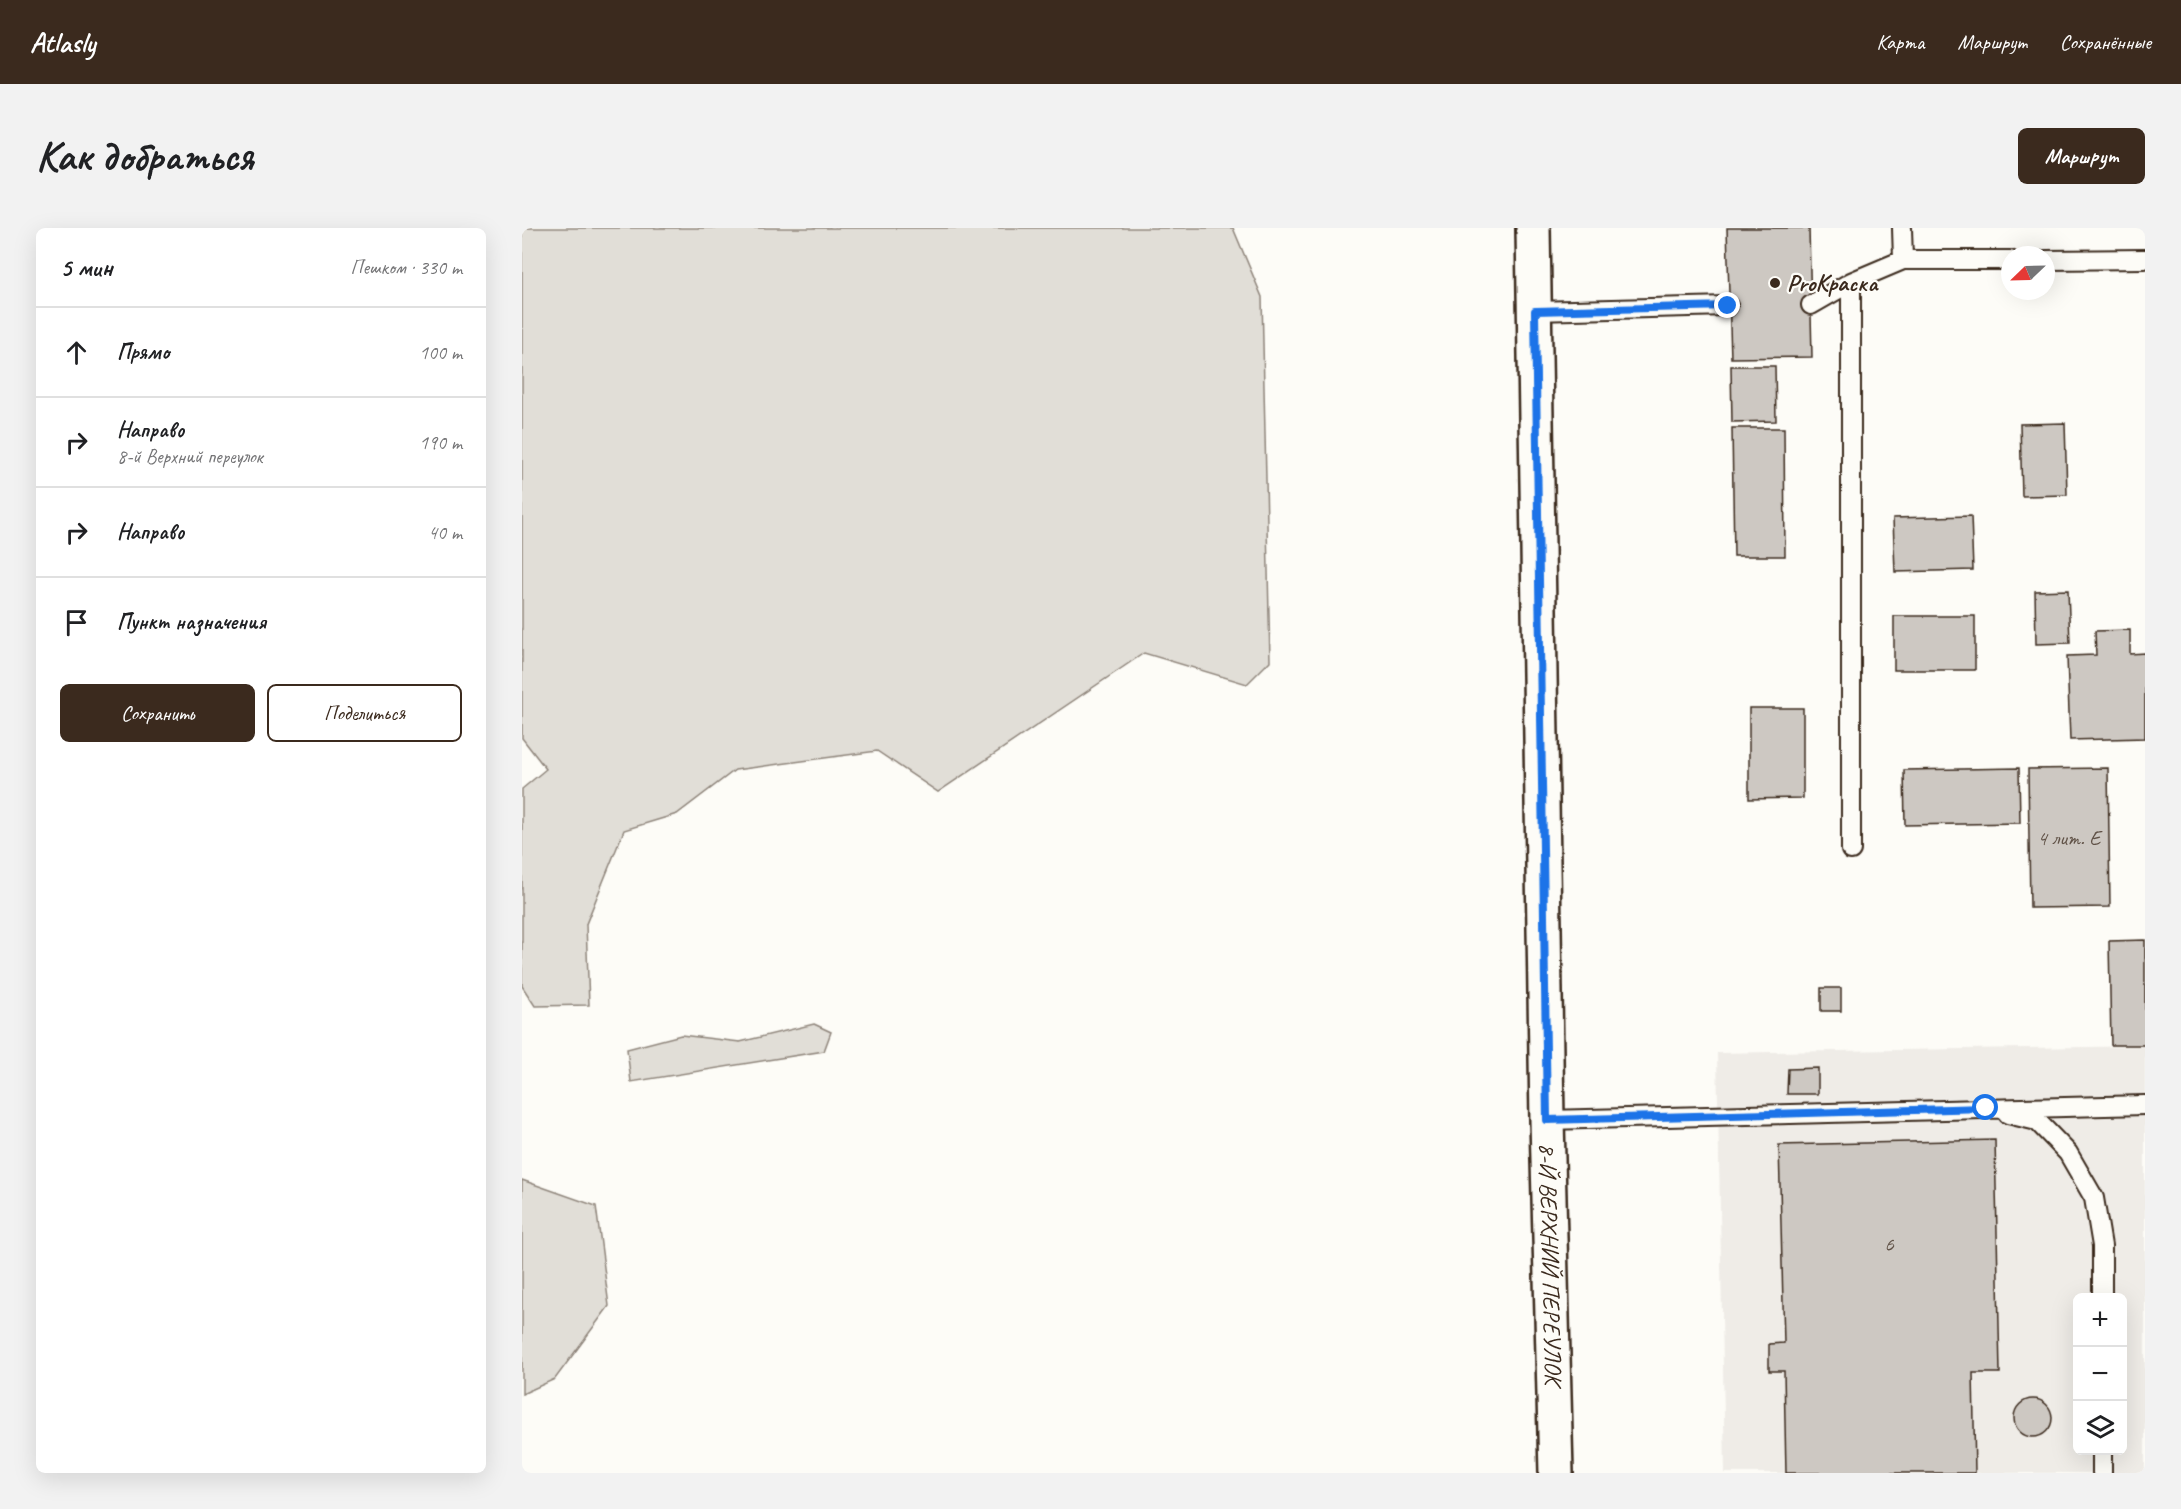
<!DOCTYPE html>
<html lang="ru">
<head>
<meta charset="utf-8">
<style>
  :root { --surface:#fff; --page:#f2f2f2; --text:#202124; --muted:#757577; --line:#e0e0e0; --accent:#3b2a1e }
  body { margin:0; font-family:Caveat,sans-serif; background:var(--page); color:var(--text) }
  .controls { position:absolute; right:18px; bottom:18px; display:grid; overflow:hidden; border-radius:9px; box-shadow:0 6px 24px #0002 }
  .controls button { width:54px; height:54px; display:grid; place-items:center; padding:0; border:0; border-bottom:2px solid var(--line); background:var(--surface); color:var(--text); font:30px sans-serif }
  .compass { position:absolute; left:1479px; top:18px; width:54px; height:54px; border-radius:50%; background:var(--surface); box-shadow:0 6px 24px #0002; rotate:247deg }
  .stop { position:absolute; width:18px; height:18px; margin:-14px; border:4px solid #1a73e8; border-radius:50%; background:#fff }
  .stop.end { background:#1a73e8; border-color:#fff; box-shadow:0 2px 6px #0008 }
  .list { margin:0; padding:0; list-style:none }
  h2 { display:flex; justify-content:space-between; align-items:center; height:78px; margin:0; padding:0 24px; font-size:26px }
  h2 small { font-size:20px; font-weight:400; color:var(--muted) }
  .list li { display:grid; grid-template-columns:39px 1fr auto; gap:18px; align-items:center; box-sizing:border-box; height:90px; padding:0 24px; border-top:2px solid var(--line) }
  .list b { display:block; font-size:22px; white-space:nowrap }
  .list p { margin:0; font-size:20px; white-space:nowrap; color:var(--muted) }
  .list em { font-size:20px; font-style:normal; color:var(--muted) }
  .actions { display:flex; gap:12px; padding:18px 24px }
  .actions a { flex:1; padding:14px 0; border:2px solid var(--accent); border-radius:9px; text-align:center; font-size:21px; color:var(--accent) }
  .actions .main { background:var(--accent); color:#fff }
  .icon { flex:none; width:33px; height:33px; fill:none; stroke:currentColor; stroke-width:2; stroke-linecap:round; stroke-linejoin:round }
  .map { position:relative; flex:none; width:1623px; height:1245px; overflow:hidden; border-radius:9px }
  header { display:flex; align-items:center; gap:36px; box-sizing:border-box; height:84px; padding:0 30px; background:var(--accent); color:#fff }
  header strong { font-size:28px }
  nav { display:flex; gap:33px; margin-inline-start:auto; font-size:21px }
  .intro { display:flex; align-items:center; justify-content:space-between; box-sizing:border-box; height:144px; padding:0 36px }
  h1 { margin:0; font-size:42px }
  .button { padding:15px 27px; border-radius:9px; background:var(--accent); color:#fff; font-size:21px; font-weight:700 }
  main { display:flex; gap:36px; padding:0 36px }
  aside { flex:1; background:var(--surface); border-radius:9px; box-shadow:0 6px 24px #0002 }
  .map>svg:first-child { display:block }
  .built { fill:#efece7; fill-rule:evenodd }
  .green { fill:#e1ded7; stroke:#8e847a; stroke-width:1.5 }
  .building { fill:#cdc8c2; stroke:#3b2a1e; stroke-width:1.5 }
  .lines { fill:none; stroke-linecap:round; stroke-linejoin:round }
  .service-casing { stroke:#3b2a1e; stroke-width:22 }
  .tertiary-casing { stroke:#3b2a1e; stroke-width:38 }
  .service { stroke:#fdfcf7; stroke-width:18 }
  .tertiary { stroke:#fdfcf7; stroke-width:33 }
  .route { stroke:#1a73e8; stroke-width:8 }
  .poi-dot { fill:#3b2a1e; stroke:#fdfcf7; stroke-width:2 }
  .labels { text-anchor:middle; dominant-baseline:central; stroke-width:4.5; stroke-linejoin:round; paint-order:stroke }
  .number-label { font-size:21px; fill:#605247 }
  .poi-label { font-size:24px; font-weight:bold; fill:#3b2a1e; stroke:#fdfcf7; text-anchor:start }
  .street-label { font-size:24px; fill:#3b2a1e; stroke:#fdfcf7 }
</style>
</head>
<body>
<header>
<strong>Atlasly</strong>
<nav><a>Карта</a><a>Маршрут</a><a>Сохранённые</a></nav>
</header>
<div class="intro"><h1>Как добраться</h1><a class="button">Маршрут</a></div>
<main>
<aside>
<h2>5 мин<small>Пешком · 330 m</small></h2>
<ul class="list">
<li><svg class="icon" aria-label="ahead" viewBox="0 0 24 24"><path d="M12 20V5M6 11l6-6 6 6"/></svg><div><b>Прямо</b></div><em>100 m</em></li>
<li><svg class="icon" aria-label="right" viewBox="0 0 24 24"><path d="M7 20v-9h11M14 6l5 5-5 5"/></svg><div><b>Направо</b><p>8-й Верхний переулок</p></div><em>190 m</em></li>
<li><svg class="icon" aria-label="right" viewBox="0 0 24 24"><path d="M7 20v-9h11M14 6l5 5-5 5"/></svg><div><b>Направо</b></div><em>40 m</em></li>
<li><svg class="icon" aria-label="arrive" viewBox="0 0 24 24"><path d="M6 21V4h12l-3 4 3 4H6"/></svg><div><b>Пункт назначения</b></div></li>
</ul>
<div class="actions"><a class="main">Сохранить</a><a>Поделиться</a></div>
</aside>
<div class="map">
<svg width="1623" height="1245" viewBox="0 0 1623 1245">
  <rect width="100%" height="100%" fill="#fdfcf7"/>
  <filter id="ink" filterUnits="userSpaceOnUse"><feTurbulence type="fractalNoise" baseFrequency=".0167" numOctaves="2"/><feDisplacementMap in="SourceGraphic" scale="12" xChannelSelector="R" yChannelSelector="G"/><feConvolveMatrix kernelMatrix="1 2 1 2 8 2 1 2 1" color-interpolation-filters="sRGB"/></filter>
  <g filter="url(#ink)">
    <path class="built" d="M1623,818V1245H1203L1195,825ZM1556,1070H1600V1222H1556Z"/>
    <path class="green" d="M0,0H711L740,69L748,433L725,456L622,425L416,564L355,523L213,542L155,586L102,602L64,696L67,777L13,778L0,758V561L24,541L0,510Z
      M292,796L309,804L302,823L109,854L105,821L159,807L218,814Z
      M0,952L74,978L87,1078L33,1151L0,1166Z"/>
    <path class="building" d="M1205,0H1287L1290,129L1209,130Z
      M1209,138H1253L1254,193L1210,194Z
      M1543,195L1545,267L1500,268L1498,196Z
      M1210,200H1262L1263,328H1212Z
      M1449,288L1451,342L1373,344L1371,290Z
      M1546,362L1548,415L1514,416L1513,363Z
      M1372,388H1453V442H1372Z
      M1608,402V426L1623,425V510L1548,512L1545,428L1574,427L1573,403Z
      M1227,480H1281V570L1227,571Z
      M1497,540L1498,595L1383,597L1382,542Z
      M1586,540L1588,679L1508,680L1506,541Z
      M1623,712V817H1589L1587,713Z
      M1299,760H1319V783H1299Z
      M1296,840V866H1265L1266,841Z
      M1473,912L1478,1145H1451L1453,1245H1264L1262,1143H1247V1116L1262,1115L1257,917Z
      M1492 1190a19 19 0 1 1 38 0a19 19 0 1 1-38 0Z"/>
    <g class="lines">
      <g class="service-casing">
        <path id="service" d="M1380,0L1381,32
          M1524,32L1623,31
          M1329,54L1381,32H1488
          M1289,77L1329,54V622
          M1013,83L1206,78
          M1486,886L1515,893L1546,925L1572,970L1580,1018V1070
          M1025,892L1623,877
          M1580,1245V1222"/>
      </g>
      <g class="tertiary-casing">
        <g id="tertiary">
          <path id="s1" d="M1011,0L1025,892L1034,1245"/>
        </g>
      </g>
      <use href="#service" class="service"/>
      <use href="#tertiary" class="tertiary"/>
    </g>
  </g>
  <g class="lines" filter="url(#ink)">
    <path class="route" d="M1206,78L1013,83L1025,892L1464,880"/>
  </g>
  <circle class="poi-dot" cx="1253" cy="55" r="6"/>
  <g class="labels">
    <g class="number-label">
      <text x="1547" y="610">4 лит. Е</text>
      <text x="1367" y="1016">6</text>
    </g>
    <g class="poi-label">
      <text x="1265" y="55">ProКраска</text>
    </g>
    <g class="street-label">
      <text stroke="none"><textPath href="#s1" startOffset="1036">8-Й ВЕРХНИЙ ПЕРЕУЛОК</textPath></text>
    </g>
  </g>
</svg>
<div class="controls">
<button>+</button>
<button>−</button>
<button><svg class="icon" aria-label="layers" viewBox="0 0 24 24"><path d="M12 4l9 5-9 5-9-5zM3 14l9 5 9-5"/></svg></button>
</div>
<svg class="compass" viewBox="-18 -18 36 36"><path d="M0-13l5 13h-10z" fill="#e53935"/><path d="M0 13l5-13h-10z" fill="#757577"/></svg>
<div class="stop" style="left:1464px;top:880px"></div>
<div class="stop end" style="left:1206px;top:78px"></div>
</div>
</main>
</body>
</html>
